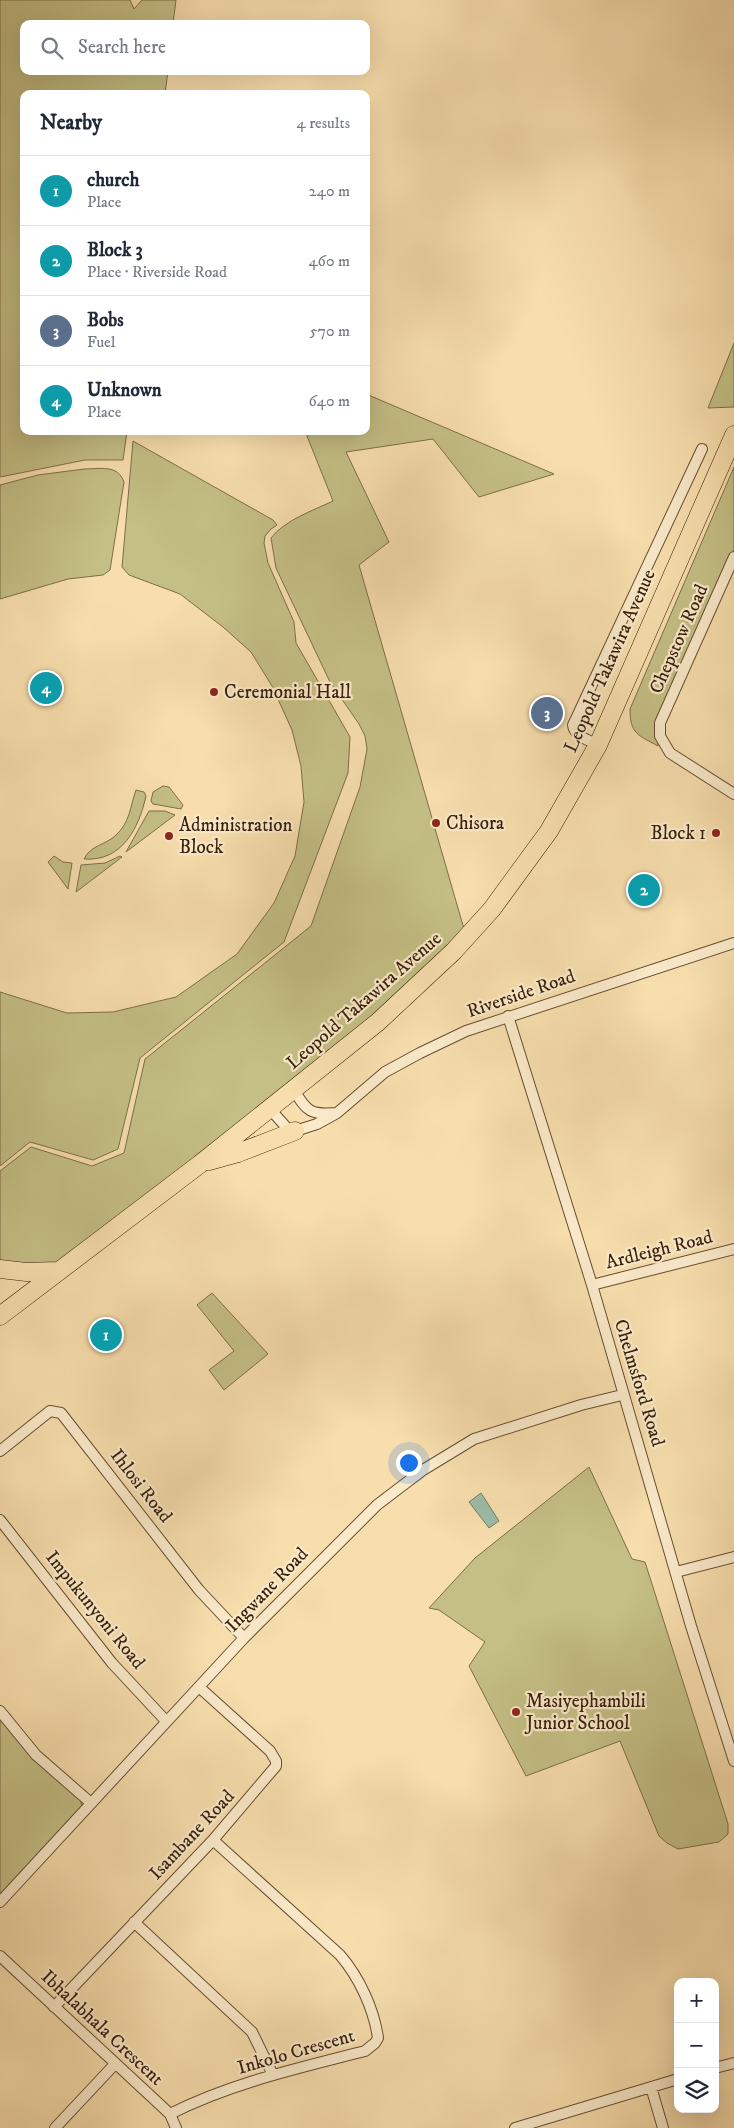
<!DOCTYPE html>
<html lang="en">
<head>
<meta charset="utf-8">
<style>
  :root { --surface:#fff; --page:#f6f6f7; --text:#1f2937; --muted:#747a83; --line:#e0e1e3; --accent:#1a73e8 }
  body { margin:0; font-family:"IM FELL DW Pica",serif; background:var(--page); color:var(--text) }
  .controls { position:absolute; right:15px; bottom:15px; display:grid; overflow:hidden; border-radius:10px; box-shadow:0 5px 20px #0002 }
  .controls button { width:45px; height:45px; display:grid; place-items:center; padding:0; border:0; border-bottom:1px solid var(--line); background:var(--surface); color:var(--text); font:25px sans-serif }
  .you { position:absolute; left:408px; top:1462px; width:18px; height:18px; margin:-12px; border:4px solid #fff; border-radius:50%; background:#1a73e8; box-shadow:0 0 0 8px #1a73e833 }
  .badge { display:grid; place-items:center; width:32px; height:32px; border-radius:50%; background:var(--accent); color:#fff; font-size:16px; font-weight:700 }
  .pin { position:absolute; translate:-50% -50%; border:2px solid #fff; box-shadow:0 1px 5px #0006 }
  .list { margin:0; padding:0; list-style:none }
  h2 { display:flex; justify-content:space-between; align-items:center; height:65px; margin:0; padding:0 20px; font-size:21px }
  h2 small { font-size:16px; font-weight:400; color:var(--muted) }
  .list li { display:grid; grid-template-columns:32px 1fr auto; gap:15px; align-items:center; box-sizing:border-box; height:70px; padding:0 20px; border-top:1px solid var(--line) }
  .list b { display:block; font-size:19px; white-space:nowrap }
  .list p { margin:0; font-size:16px; white-space:nowrap; color:var(--muted) }
  .list em { font-size:16px; font-style:normal; color:var(--muted) }
  .icon { flex:none; width:28px; height:28px; fill:none; stroke:currentColor; stroke-width:2; stroke-linecap:round; stroke-linejoin:round }
  .map { position:relative; flex:none; width:734px; height:2128px; overflow:hidden }
  .search { position:absolute; background:var(--surface); box-shadow:0 5px 20px #0002; left:20px; top:20px; width:350px; height:55px; display:flex; align-items:center; gap:12px; box-sizing:border-box; padding:0 18px; border-radius:10px; color:var(--muted); font-size:19px }
  .panel { position:absolute; background:var(--surface); box-shadow:0 5px 20px #0002; left:20px; top:90px; width:350px; height:345px; border-radius:10px }
  .map>svg:first-child { display:block }
  .green { fill:#c4bf85; stroke:#7d6e48 }
  .water { fill:#9dbca8; stroke:#747d69 }
  .lines { fill:none; stroke-linecap:round; stroke-linejoin:round }
  .minor-casing { stroke:#664e33; stroke-width:12 }
  .trunk-casing { stroke:#361e0a; stroke-width:19 }
  .minor { stroke:#faeaca; stroke-width:10 }
  .trunk { stroke:#f8dead; stroke-width:18 }
  .poi-dot { fill:#8f2418; stroke:#faeaca; stroke-width:2 }
  .labels { text-anchor:middle; dominant-baseline:central; stroke-width:4.5; stroke-linejoin:round; paint-order:stroke }
  .street-label { font-size:19px; fill:#361e0a; stroke:#faeaca }
  .poi-label { font-size:19px; fill:#361e0a; stroke:#faeaca; text-anchor:start }
</style>
</head>
<body>
<div class="map">
<svg width="734" height="2128" viewBox="0 0 734 2128">
  <rect width="100%" height="100%" fill="#f8dead"/>
  <filter id="stains"><feTurbulence type="fractalNoise" baseFrequency=".004" numOctaves="4"/><feColorMatrix values="0 0 0 0 .2 0 0 0 0 .09 0 0 0 0 .02 0 0 0 .5 -.17"/></filter>
  <radialGradient id="worn" r=".72"><stop offset=".6" stop-color="#630" stop-opacity="0"/><stop offset="1" stop-color="#630" stop-opacity=".3"/></radialGradient>
  <path class="green" d="M0,0H130L134,9L142,0H176L173,24H24V71H168L165,94H24V431H127L123,460H85L0,477Z
    M734,343V407L708,408Z
    M366,394L554,474L479,497L433,439L346,452L389,542L359,565L464,929L415,981L305,1072L61,1260L46,1268L6,1266L0,1260V1171L31,1147L92,1166L124,1153L145,1059L311,926L360,787L367,749L365,736L359,724L330,682L276,568L271,538C285,520 312,511 333,501L305,431H366Z
    M133,441L273,520L277,525L271,529L265,536L264,543L268,563L294,622L296,643L350,737L348,773L284,942L140,1058L118,1149L93,1160L30,1142L0,1166V992L67,1013L113,1012L176,997L237,954L274,903L295,856L304,802L301,766L292,730L272,686L251,652L223,627L180,594L129,575L122,567Z
    M734,467V550L657,724L658,746C638,735 630,734 630,709Z
    M84,469C99,469 118,464 124,482L110,570L103,575L68,579L0,599V485L38,475Z
    M163,786L169,787L183,805L181,809L153,804L151,801L153,792Z
    M136,790L144,792L146,796C139,828 122,862 84,859C91,845 105,845 115,836C130,823 130,807 136,790Z
    M149,811H165L175,815L126,852Z
    M54,856L63,862L72,863L68,889L48,862Z
    M120,856L122,857L76,892L81,865L105,863Z
    M212,1293L268,1354L224,1390L209,1370L234,1351L197,1305Z
    M589,1467L632,1559L645,1562L728,1824V1834L719,1842L678,1849L667,1843L659,1836L620,1741L526,1776L469,1666L485,1642L439,1610L429,1608L475,1558Z
    M0,1716L79,1796L82,1806L0,1897Z"/>
  <path class="water" d="M481,1493L499,1521L489,1528L469,1502Z"/>
  <g class="lines">
    <g class="minor-casing">
      <path id="minor" d="M734,557L660,723V736L670,753L734,794
        M598,745C589,740 574,736 573,725L702,449
        M508,1016L592,1285L691,1626L734,1761
        M294,1090C307,1112 311,1115 336,1113
        M270,1109L287,1128L295,1131L317,1124L337,1113L385,1072L420,1053L466,1031L734,943
        M592,1285L734,1249
        M0,1451L50,1411L61,1413L199,1590L244,1638
        M0,1520L112,1663L166,1721
        M676,1572L734,1557
        M0,1711L36,1755L91,1803
        M0,1902L244,1638L377,1505L423,1470L474,1439L581,1405L622,1395
        M134,1922L252,2032L273,2075
        M0,1956L170,2114L176,2128
        M54,2007L213,1840L276,1766V1761L270,1751L199,1687
        M715,2068L734,2063
        M651,2087L663,2128
        M170,2114C231,2083 299,2068 365,2051L375,2043L378,2038C374,2009 359,1977 340,1955L213,1840
        M55,2128L115,2064
        M515,2128L678,2079"/>
    </g>
    <g class="trunk-casing">
      <path id="trunk" d="M209,1161L238,1153L295,1131
        M0,1269L26,1272L57,1271
        M0,1316L200,1164L378,1022L454,951L492,909L549,831L598,745L734,435"/>
    </g>
    <use href="#minor" class="minor"/>
    <use href="#trunk" class="trunk"/>
  </g>
  <g class="poi-dot">
    <circle cx="214" cy="692" r="5"/>
    <circle cx="436" cy="823" r="5"/>
    <circle cx="716" cy="833" r="5"/>
    <circle cx="169" cy="836" r="5"/>
    <circle cx="516" cy="1712" r="5"/>
  </g>
  <g class="labels">
    <g class="street-label">
      <text transform="translate(679 639) rotate(-66)">Chepstow Road</text>
      <text transform="translate(610 661) rotate(-66)">Leopold Takawira Avenue</text>
      <text transform="translate(521 994) rotate(-19)">Riverside Road</text>
      <text transform="translate(364 1001) rotate(-41)">Leopold Takawira Avenue</text>
      <text transform="translate(659 1250) rotate(-14)">Ardleigh Road</text>
      <text transform="translate(639 1383) rotate(73)">Chelmsford Road</text>
      <text transform="translate(141 1486) rotate(52)">Ihlosi Road</text>
      <text transform="translate(267 1590) rotate(-46)">Ingwane Road</text>
      <text transform="translate(95 1610) rotate(51)">Impukunyoni Road</text>
      <text transform="translate(192 1835) rotate(-47)">Isambane Road</text>
      <text transform="translate(102 2028) rotate(43)">Ibhalabhala Crescent</text>
      <text transform="translate(296 2052) rotate(-16)">Inkolo Crescent</text>
    </g>
    <g class="poi-label">
      <text x="224" y="692">Ceremonial Hall</text>
      <text x="446" y="823">Chisora</text>
      <text x="179" y="825">Administration<tspan x="179" dy="22">Block</tspan></text>
      <text x="706" y="833" text-anchor="end">Block 1</text>
      <text x="526" y="1701">Masiyephambili<tspan x="526" dy="22">Junior School</tspan></text>
    </g>
  </g>
  <rect width="100%" height="100%" filter="url(#stains)"/>
  <rect width="100%" height="100%" fill="url(#worn)"/>
</svg>
<div class="controls">
<button>+</button>
<button>−</button>
<button><svg class="icon" aria-label="layers" viewBox="0 0 24 24"><path d="M12 4l9 5-9 5-9-5zM3 14l9 5 9-5"/></svg></button>
</div>
<div class="you"></div>
<div class="pin badge" style="left:106px;top:1335px;background:#0f9aa8">1</div>
<div class="pin badge" style="left:644px;top:890px;background:#0f9aa8">2</div>
<div class="pin badge" style="left:547px;top:713px;background:#5c6f8a">3</div>
<div class="pin badge" style="left:46px;top:688px;background:#0f9aa8">4</div>
<div class="search"><svg class="icon" aria-label="search" viewBox="0 0 24 24"><circle cx="10" cy="10" r="6"/><path d="M15 15l6 6"/></svg>Search here</div>
<section class="panel">
<h2>Nearby<small>4 results</small></h2>
<ul class="list">
<li><span class="badge" style="background:#0f9aa8">1</span><div><b>church</b><p>Place</p></div><em>240 m</em></li>
<li><span class="badge" style="background:#0f9aa8">2</span><div><b>Block 3</b><p>Place · Riverside Road</p></div><em>460 m</em></li>
<li><span class="badge" style="background:#5c6f8a">3</span><div><b>Bobs</b><p>Fuel</p></div><em>570 m</em></li>
<li><span class="badge" style="background:#0f9aa8">4</span><div><b>Unknown</b><p>Place</p></div><em>640 m</em></li>
</ul>
</section>
</div>
</body>
</html>
